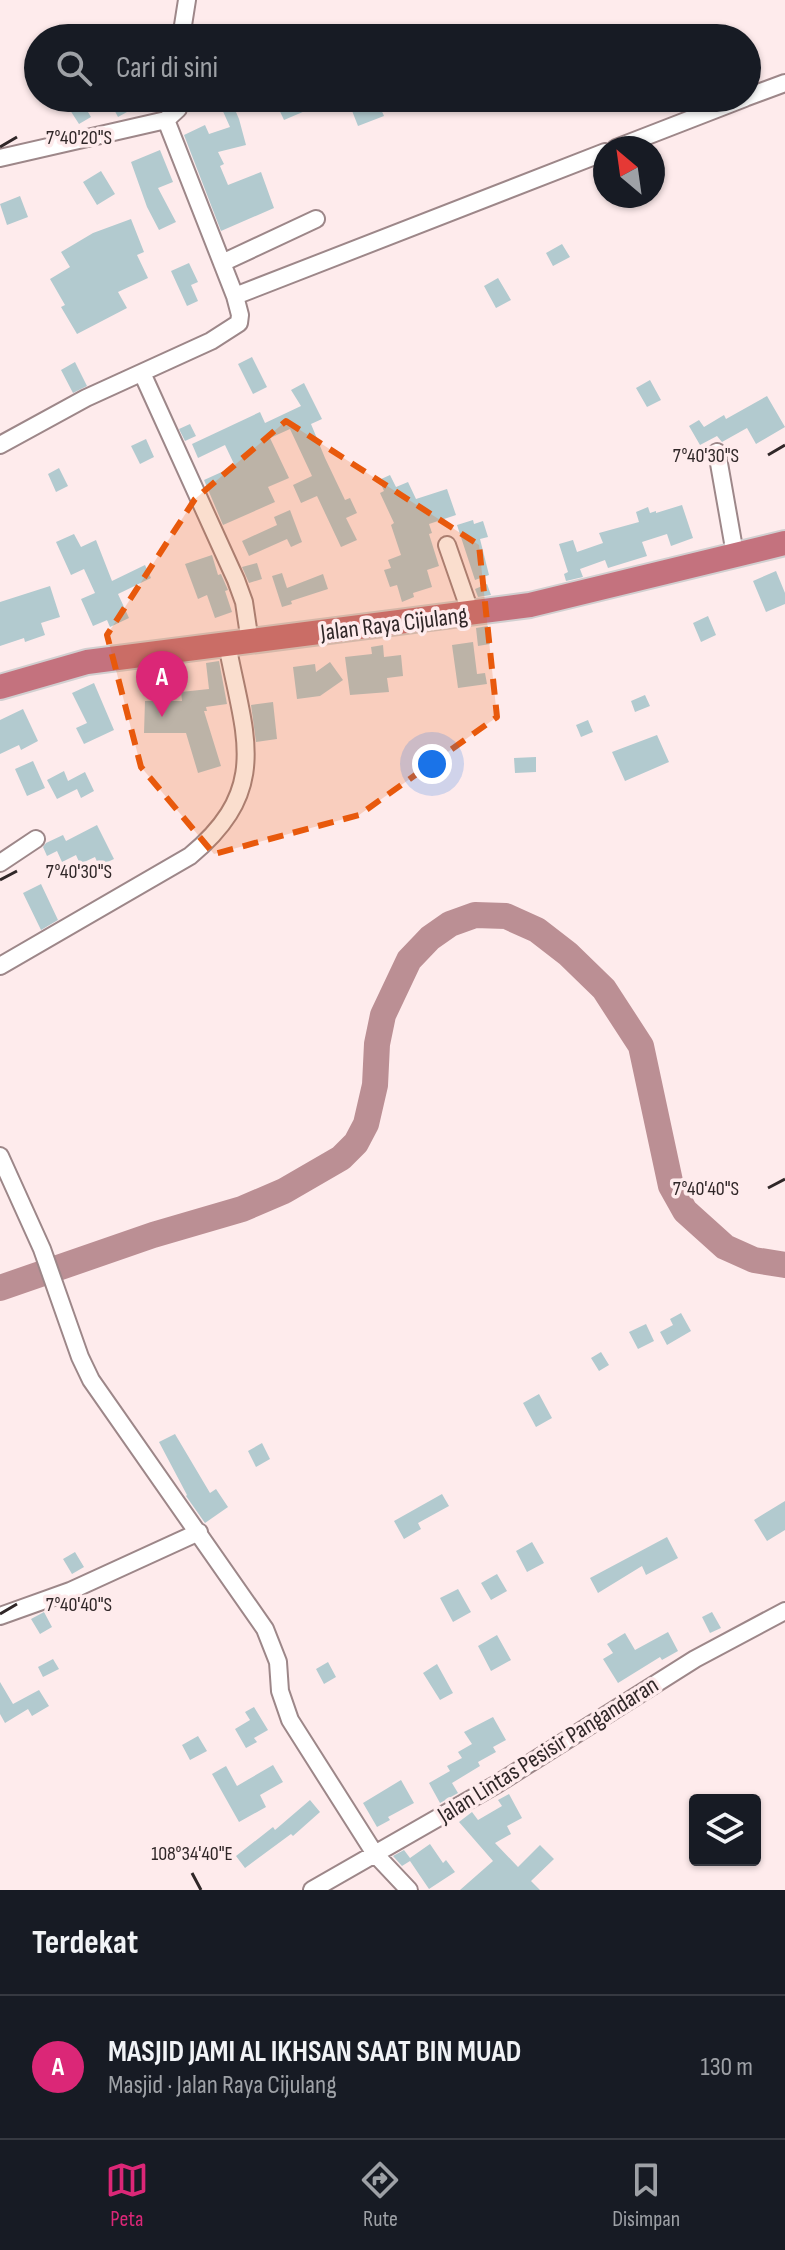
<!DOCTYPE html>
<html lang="id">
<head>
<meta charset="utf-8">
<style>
  :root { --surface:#171b24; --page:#20242c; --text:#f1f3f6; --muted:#9ea1a6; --line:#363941; --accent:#db2777 }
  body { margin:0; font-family:"Sofia Sans Condensed",sans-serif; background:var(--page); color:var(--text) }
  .controls { position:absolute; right:24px; bottom:24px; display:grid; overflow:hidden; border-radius:8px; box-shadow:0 2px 6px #0004 }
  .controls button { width:72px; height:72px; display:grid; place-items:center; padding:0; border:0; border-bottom:2px solid var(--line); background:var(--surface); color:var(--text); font:40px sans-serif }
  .compass { position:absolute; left:593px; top:136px; width:72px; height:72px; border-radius:50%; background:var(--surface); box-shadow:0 2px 6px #0004; rotate:331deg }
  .you { position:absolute; left:432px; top:764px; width:28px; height:28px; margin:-20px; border:6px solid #fff; border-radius:50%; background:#1a73e8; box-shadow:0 0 0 12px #1a73e833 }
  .badge { display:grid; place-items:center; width:52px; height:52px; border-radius:50%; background:var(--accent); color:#fff; font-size:26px; font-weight:700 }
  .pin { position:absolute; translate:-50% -66px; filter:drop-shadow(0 2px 4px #0008) }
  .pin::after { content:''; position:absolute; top:42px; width:28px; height:24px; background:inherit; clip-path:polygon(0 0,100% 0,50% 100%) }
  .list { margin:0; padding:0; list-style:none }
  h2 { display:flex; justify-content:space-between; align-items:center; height:104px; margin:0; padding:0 32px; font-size:34px }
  h2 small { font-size:26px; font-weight:400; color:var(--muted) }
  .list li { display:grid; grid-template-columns:52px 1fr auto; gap:24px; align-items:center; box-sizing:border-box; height:144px; padding:0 32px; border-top:2px solid var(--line) }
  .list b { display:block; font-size:30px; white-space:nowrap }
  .list p { margin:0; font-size:26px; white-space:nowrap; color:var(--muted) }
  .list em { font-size:26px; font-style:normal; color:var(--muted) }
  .icon { flex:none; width:44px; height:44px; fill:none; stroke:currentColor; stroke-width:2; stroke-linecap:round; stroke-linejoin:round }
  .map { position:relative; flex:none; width:785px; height:1890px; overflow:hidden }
  .search { position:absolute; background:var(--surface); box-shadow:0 2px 6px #0004; left:24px; right:24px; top:24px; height:88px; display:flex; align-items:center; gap:20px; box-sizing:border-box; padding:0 28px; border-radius:44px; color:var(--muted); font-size:30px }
  .sheet { height:248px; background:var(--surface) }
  nav { display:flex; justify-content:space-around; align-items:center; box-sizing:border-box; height:112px; border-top:2px solid var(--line); background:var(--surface); font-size:22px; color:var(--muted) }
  nav a { display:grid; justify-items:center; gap:4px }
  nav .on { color:var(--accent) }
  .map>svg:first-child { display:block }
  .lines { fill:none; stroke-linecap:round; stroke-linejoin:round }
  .river { stroke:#bb8f94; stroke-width:26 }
  .building { fill:#b2cacf }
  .minor-casing { stroke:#9d8789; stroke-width:20 }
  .highway-casing { stroke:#d1cfd0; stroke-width:28 }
  .minor { stroke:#fff; stroke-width:16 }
  .highway { stroke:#c4727e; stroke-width:24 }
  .marked { fill:#e8590c; fill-opacity:0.2; stroke:#e8590c; stroke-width:6; stroke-dasharray:16 10; stroke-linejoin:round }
  .ticks { fill:none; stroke:#302728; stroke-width:3 }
  .labels { text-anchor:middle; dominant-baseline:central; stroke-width:7; stroke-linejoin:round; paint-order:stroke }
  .street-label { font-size:24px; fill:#302728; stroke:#feebec }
  .ticks-label { font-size:20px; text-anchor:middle; fill:#302728; stroke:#feebec; stroke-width:7; stroke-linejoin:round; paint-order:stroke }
</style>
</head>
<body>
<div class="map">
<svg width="785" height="1890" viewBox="0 0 785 1890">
  <rect width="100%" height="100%" fill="#feebec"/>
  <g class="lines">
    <path class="river" d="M0,1288L153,1235L242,1209L284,1191L341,1158L356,1143L366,1124L375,1085L377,1044L383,1015L409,960L430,938L450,924L475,915L506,916L537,930L568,954L604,989L641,1046L671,1186L685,1211L725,1247L754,1260L785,1265"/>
  </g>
  <path class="building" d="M108,98H131L136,107L118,117Z
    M217,98H230L239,119L246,145L218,152L224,164L220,166L228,185L261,172L274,208L221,231L184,135L205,125L209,134L230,127Z
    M287,98H299L305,111L284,120L276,103Z
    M347,98H376L384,116L358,126Z
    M82,102L91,117L79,124L70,110Z
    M160,150L173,182L158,188L176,222L159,230L147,207L131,162Z
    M101,171L115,194L97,205L83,182Z
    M20,196L28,217L7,225L0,204Z
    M131,219L144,252L137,255L148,278L118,292L127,308L77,334L61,307L65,305L50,279L70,267L61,252L93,233Z
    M562,244L570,257L553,266L546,253Z
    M189,263L198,282L191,285L198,301L187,306L171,271Z
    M498,278L511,300L496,308L484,286Z
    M252,357L267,387L253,394L238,364Z
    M75,362L87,386L73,393L61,370Z
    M650,380L661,400L647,407L636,388Z
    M304,383L322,419L311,424L325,458L345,500L350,498L357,513L346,518L357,540L341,547L317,496L301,503L293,485L312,476L290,429L270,438L289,478L268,487L275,502L223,525L204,480L235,466L225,445L198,458L192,444L260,412L265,423L301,406L291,390Z
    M767,396L785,427L756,444L747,428L722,442L717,436L700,445L689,426L699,420L704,427L724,415L726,419Z
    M190,424L196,436L185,441L179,429Z
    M146,439L154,457L140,464L131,446Z
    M59,468L68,486L56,492L48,474Z
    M390,475L396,487L408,482L416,499L447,489L456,515L429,524L432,533L429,534L439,566L427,570L432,587L413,593L414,597L402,602L397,585L390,587L384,570L391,568L388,560L401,555L391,525L394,523L380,493L384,491L379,480Z
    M682,505L693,538L671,546L667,534L642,542L647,556L608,568L605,560L580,569L583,577L566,581L564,574L568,572L559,544L573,540L577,552L603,543L599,533L639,522L636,512L648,507L650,513L656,511V513Z
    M290,510L302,542L291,547L287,539L249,556L242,541L277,525L274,517Z
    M473,520L474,524L483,521L488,537L480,539L489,575L475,580L457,525Z
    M74,534L81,547L96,540L112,581L145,565L151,578L118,594L129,618L110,627L107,620L93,626L81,599L95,593L84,569L71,575L56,542Z
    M212,555L218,575L221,574L228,590L225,591L232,612L215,618L207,595L198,599L185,564Z
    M257,563L262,579L249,583L242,567Z
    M776,571L785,593V604L766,612L753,581Z
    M282,573L287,588L323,574L328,589L291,601L292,604L282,607L272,576Z
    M487,584L491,595L478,597L475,589Z
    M50,586L60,617L41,623L45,635L25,642L24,638L0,646V602Z
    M708,616L716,635L701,642L693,623Z
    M488,626L490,644L478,646L476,628Z
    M473,642L477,674L485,673L487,684L458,688L452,645Z
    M383,645L384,657L401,655L403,676L387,678L389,692L350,695L345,657L372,654L371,647Z
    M219,661L227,704L206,707L207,711H204L221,766L198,773L186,733H144L145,701H182L181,692L209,689L206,663Z
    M330,662L343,680L320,696L297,699L293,667L315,664L316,672Z
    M94,683L114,730L84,744L76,728L87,723L72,693Z
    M645,695L650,706L635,712L631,701Z
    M273,702L277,739L256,742L251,705Z
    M23,709L38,741L21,750L19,745L0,754V720Z
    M588,720L593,732L581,737L576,725Z
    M657,735L669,762L625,781L612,752Z
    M536,757V772L515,773L514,758Z
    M33,761L45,788L27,796L15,769Z
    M64,771L68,781L85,772L94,791L81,798L77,789L57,799L47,780Z
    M97,825L114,859L99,866L95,857L80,864L76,855L62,862L57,851L47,856L43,847L46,843L63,835L66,841Z
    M41,884L58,920L41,930L23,893Z
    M681,1313L691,1331L667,1345L660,1332L673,1325L670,1319Z
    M646,1324L654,1341L638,1349L629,1332Z
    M601,1352L609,1365L599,1371L591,1358Z
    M539,1394L552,1418L536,1427L523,1403Z
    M175,1434L210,1493L216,1489L228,1507L205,1523L186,1496L187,1495L159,1442Z
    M262,1443L270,1459L256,1467L248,1451Z
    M442,1494L449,1506L418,1523L421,1529L404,1539L394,1521Z
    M785,1501V1530L767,1541L754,1520Z
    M667,1537L678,1558L646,1575L642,1566L598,1593L590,1578Z
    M532,1542L544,1563L527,1572L516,1551Z
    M75,1552L84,1567L72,1574L63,1559Z
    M497,1574L507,1591L491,1600L481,1583Z
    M458,1589L471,1612L453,1622L440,1598Z
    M44,1612L52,1627L40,1634L31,1619Z
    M712,1612L721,1628L710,1633L702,1617Z
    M668,1632L678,1651L662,1660L660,1657L618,1683L603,1659L613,1653L607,1644L625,1633L635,1650Z
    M497,1635L511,1660L491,1671L478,1646Z
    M53,1659L59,1669L43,1677L38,1667Z
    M328,1662L336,1677L324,1684L316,1669Z
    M437,1664L453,1693L440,1700L423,1673Z
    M0,1682L13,1704L39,1690L49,1706L32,1716L28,1709L5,1723L0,1714Z
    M254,1707L268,1730L254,1738L257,1742L246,1748L235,1729L250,1720L245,1712Z
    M493,1717L506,1740L493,1747L496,1752L478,1762L480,1766L452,1783L458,1793L440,1803L429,1783L450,1771L447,1766L462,1758L458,1752L472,1744L464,1732Z
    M198,1736L207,1751L190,1760L182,1745Z
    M273,1765L283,1782L260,1795L266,1807L239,1822L212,1774L226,1766L237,1786Z
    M401,1780L414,1803L388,1817L390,1820L377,1827L363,1803Z
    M509,1794L522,1818L507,1826L511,1834L495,1843L518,1867L540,1845L554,1859L531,1881L540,1890H460L493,1861L459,1822L472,1812L478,1820L502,1806L498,1800Z
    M310,1800L320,1812L293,1836L291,1834L245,1868L236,1856L273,1827L275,1830Z
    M430,1844L443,1863L446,1860L455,1872L429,1889L410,1861L402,1866L393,1856L404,1850L410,1858Z"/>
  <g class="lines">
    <g class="minor-casing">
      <path id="minor" d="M181,38L187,0
        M747,97L785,83
        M616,148L745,98
        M0,158L166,120L178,109L180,98
        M222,263L316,219
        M235,296L605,152
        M142,373L236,580L244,602L250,642
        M0,445L86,398L211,341L239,323L240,315L235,296L166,120
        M717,452L735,554
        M447,545L471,614
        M0,863L36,839
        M0,966L190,856C272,788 244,735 227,644
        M0,1156L42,1249L80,1357L91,1380L265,1629L278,1662L280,1691L290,1720L375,1854L409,1890
        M0,1616L70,1591L199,1532
        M312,1890L497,1784L695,1659L785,1611"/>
    </g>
    <g class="highway-casing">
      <path id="highway" d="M0,687L87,662L530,605L785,543"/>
    </g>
    <use href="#minor" class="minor"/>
    <use href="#highway" class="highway"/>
  </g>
  <path class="marked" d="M286,421L479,545L497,717L359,815L214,854L141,767L107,635L195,499Z"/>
  <path class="ticks" d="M0,147L17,137M768,455L785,445M0,880L17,871M768,1188L785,1179M0,1614L17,1604M192,1873L201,1890"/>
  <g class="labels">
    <g class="street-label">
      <text transform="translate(394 624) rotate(-7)">Jalan Raya Cijulang</text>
      <text transform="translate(548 1750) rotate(-32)">Jalan Lintas Pesisir Pangandaran</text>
    </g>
  </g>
  <g class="ticks-label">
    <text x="79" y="144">7°40'20"S</text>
    <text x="706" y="462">7°40'30"S</text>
    <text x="79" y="878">7°40'30"S</text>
    <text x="706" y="1195">7°40'40"S</text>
    <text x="79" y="1611">7°40'40"S</text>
    <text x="192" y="1860">108°34'40"E</text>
  </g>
</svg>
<div class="controls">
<button><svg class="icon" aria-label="layers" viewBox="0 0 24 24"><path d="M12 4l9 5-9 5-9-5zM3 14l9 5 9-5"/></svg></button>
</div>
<svg class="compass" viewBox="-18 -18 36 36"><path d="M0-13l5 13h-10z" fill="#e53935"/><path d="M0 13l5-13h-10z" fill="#9ea1a6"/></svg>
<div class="you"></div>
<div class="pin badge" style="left:162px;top:717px">A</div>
<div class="search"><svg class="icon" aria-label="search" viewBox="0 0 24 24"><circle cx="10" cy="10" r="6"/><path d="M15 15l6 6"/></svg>Cari di sini</div>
</div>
<section class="sheet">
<h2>Terdekat<small></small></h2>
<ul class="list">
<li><span class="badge">A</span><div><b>MASJID JAMI AL IKHSAN SAAT BIN MUAD</b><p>Masjid · Jalan Raya Cijulang</p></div><em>130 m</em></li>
</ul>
</section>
<nav>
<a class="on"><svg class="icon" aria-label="map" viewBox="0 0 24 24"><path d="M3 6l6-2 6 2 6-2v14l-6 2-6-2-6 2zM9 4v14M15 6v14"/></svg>Peta</a>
<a><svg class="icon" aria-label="directions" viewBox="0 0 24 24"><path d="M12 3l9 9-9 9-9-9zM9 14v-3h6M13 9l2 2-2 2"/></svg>Rute</a>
<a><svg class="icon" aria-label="saved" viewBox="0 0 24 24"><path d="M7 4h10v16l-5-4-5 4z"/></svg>Disimpan</a>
</nav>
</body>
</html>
